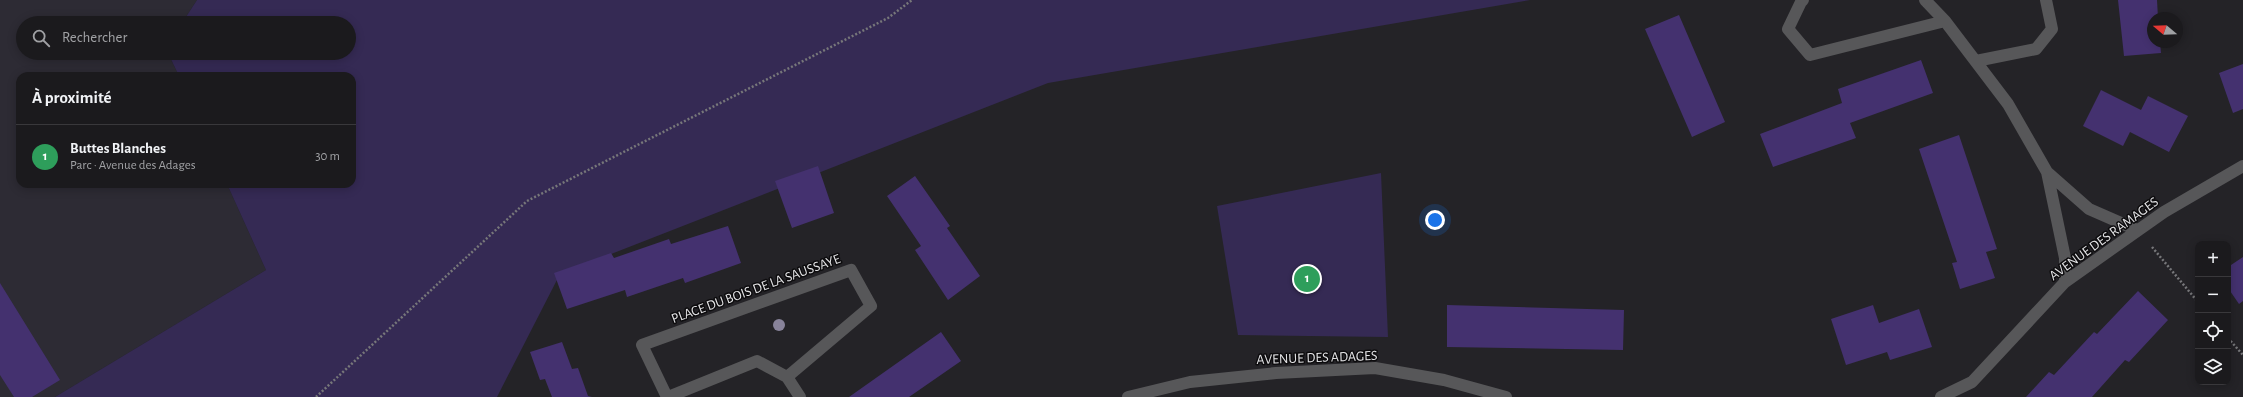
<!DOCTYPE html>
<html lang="fr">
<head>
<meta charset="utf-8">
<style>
  :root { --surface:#1b1a1d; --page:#28272a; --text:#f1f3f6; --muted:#a0a1a4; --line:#39383b; --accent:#d93025 }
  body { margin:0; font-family:"Alegreya Sans",sans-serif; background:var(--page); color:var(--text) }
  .controls { position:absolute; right:12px; bottom:12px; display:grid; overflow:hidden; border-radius:8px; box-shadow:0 2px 10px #0003 }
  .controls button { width:36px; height:36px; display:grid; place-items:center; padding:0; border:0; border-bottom:1px solid var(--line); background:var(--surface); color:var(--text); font:20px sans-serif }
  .compass { position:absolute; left:2147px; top:12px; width:36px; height:36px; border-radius:50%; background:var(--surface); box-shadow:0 2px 10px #0003; rotate:289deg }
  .you { position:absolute; left:1435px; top:220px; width:14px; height:14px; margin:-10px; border:3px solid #fff; border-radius:50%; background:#1a73e8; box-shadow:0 0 0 6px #1a73e833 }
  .badge { display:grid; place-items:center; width:26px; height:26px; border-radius:50%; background:var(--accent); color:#fff; font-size:13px; font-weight:700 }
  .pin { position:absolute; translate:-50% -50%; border:2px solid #fff; box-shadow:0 1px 4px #0006 }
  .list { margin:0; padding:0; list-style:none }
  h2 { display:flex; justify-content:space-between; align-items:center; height:52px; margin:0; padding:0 16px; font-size:17px }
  h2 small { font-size:13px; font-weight:400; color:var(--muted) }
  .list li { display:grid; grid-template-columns:26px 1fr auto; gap:12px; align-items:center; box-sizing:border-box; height:64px; padding:0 16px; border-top:1px solid var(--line) }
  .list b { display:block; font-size:15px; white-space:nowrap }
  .list p { margin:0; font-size:13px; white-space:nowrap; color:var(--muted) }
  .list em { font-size:13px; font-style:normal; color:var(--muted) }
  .icon { flex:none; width:22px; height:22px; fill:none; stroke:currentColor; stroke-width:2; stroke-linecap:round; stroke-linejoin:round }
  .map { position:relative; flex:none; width:2243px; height:397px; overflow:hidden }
  .search { position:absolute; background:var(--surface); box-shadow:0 2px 10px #0003; left:16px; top:16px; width:340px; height:44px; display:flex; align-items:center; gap:10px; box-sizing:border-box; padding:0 14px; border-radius:22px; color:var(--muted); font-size:15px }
  .panel { position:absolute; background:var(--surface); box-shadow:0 2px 10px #0003; left:16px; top:72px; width:340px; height:116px; border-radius:12px }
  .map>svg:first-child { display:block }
  .built { fill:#2d2b34 }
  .green { fill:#352a54 }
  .building { fill:#44316f }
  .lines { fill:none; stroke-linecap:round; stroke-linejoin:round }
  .path { stroke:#77777a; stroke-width:2.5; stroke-dasharray:2 2; stroke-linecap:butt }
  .street { stroke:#575759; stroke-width:12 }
  .tree { fill:#88839a }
  .labels { text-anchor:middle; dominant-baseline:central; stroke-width:3; stroke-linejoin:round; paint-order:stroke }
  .street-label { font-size:14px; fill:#e5e5e7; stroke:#0d0c0e }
</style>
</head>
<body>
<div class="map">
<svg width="2243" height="397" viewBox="0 0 2243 397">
  <rect width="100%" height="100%" fill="#242327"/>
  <path class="built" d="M0,0H197L182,23H23V53H168L179,76H20V184H227L266,270L55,397H0Z"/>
  <path class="green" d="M197,0H1530L1048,83L560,274L497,397H55L266,270L227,184H352V76H179L168,53H349V23H182Z
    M1381,173L1388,337L1238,335L1217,206Z"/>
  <path class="building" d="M2118,0H2157L2158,18H2153V42H2160L2161,53L2124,56Z
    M1679,15L1725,122L1692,137L1645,29Z
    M1921,60L1933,93L1850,123L1856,138L1773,167L1760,134L1842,103L1838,89Z
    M2243,64V109L2233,113L2219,73Z
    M2101,90L2141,110L2148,96L2188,116L2169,152L2130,132L2123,146L2083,126Z
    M1959,135L1997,249L1986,252L1995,278L1960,289L1952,263L1957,262L1919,149Z
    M818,166L834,213L792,228L775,181Z
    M915,176L950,226L947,228L980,276L948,300L915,250L921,246L887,196Z
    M728,226L741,263L685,283L683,278L627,297L625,290L567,309L554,273L611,253L614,258L669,239L671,244Z
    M2243,257V301L2239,304L2228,288V267Z
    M0,283L60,380L32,397H14L0,375Z
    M2138,291L2168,320L2129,362L2125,360L2092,397H2026L2049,372L2054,375L2094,332L2097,334Z
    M1447,305L1624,310L1623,350L1447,347Z
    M1873,305L1879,323L1919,309L1932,347L1890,360L1887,352L1846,365L1831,319Z
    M941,332L961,361L909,397H849Z
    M562,342L572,369L578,368L588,396L592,397H552L545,379L540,380L530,352Z"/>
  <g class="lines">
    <path class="path" d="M2152,247L2198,302
      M2228,338L2243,355
      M316,397L527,201L888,18L912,0"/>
    <path class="street" d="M1803,0L1801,2L1788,29L1810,55L1945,21
      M1925,0L1945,21L2008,104L2047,172L2065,258V282
      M1976,61L2036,49L2052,29L2046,0
      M2047,172L2089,209L2137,230
      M667,397L642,345L851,270L871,306L787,377
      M668,397L757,361L787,377L800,397
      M1128,397L1190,382L1276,373L1375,368L1444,380L1506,397
      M1941,397L1972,382L2065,282L2164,212L2243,166"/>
  </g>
  <circle class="tree" cx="779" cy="325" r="6"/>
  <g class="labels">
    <g class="street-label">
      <text transform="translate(2104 239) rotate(-36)">AVENUE DES RAMAGES</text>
      <text transform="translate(756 289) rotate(-20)">PLACE DU BOIS DE LA SAUSSAYE</text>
      <text transform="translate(1317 358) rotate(-2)">AVENUE DES ADAGES</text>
    </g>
  </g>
</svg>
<div class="controls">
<button>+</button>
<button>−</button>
<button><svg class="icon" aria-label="locate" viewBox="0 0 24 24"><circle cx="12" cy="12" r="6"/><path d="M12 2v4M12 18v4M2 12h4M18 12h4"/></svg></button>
<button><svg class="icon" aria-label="layers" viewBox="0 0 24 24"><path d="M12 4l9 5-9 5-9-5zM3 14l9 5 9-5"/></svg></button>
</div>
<svg class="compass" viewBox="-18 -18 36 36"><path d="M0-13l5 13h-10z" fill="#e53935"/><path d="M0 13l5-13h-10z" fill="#a0a1a4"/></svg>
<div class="you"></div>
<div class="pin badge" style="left:1307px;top:279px;background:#2e9e5b">1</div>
<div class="search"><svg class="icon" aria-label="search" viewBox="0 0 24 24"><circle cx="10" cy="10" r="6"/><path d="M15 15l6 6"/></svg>Rechercher</div>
<section class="panel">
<h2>À proximité<small></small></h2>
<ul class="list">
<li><span class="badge" style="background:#2e9e5b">1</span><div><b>Buttes Blanches</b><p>Parc · Avenue des Adages</p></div><em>30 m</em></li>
</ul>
</section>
</div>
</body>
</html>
